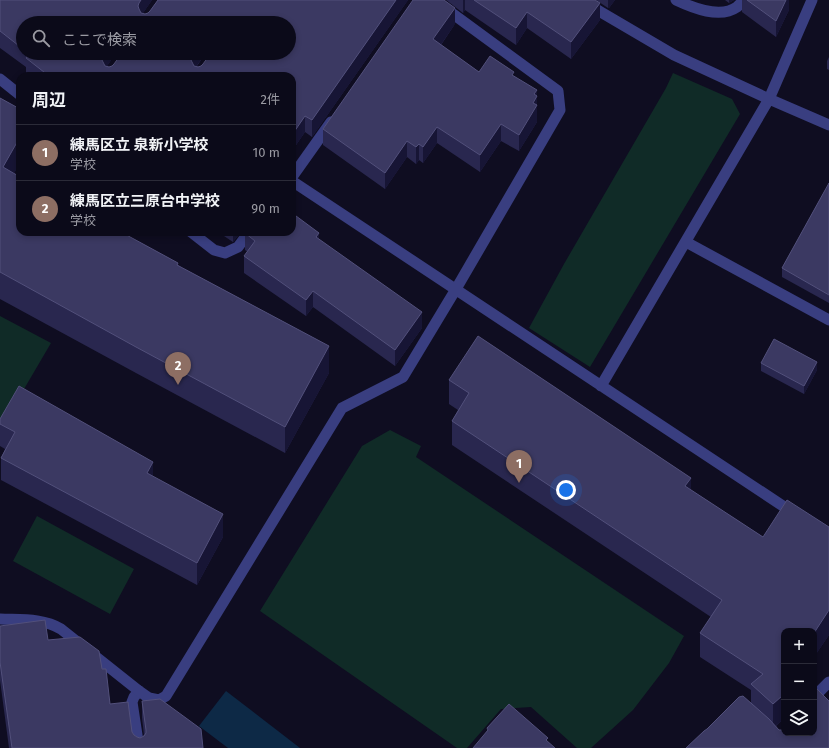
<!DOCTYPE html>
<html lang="ja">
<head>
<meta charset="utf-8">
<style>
  :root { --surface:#0b0a19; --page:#191826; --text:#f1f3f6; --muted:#9a9aa2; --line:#2b2b38; --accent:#0b8043 }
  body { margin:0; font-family:"Fira Sans","Noto Sans JP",sans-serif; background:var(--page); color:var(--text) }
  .controls { position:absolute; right:12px; bottom:12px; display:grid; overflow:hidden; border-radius:8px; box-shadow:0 2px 6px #0003 }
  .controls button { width:36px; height:36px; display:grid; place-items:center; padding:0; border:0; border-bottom:1px solid var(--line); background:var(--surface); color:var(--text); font:20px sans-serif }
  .you { position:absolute; left:566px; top:490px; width:14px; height:14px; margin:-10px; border:3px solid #fff; border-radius:50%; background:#1a73e8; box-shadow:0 0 0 6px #1a73e833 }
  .badge { display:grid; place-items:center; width:26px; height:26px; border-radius:50%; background:var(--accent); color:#fff; font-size:13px; font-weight:700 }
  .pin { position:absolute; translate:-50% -33px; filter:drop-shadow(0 1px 2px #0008) }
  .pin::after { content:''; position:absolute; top:21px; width:14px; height:12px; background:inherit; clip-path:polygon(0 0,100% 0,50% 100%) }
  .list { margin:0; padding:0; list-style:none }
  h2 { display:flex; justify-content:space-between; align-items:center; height:52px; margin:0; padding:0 16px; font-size:17px }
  h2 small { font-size:13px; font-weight:400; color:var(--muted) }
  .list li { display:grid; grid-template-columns:26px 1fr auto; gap:12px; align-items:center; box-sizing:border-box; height:56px; padding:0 16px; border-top:1px solid var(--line) }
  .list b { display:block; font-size:15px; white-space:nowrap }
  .list p { margin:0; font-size:13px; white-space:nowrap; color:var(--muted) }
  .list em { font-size:13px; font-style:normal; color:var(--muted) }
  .icon { flex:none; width:22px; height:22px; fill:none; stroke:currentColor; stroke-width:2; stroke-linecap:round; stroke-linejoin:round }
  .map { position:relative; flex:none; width:829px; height:748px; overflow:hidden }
  .search { position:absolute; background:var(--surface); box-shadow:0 2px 6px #0003; left:16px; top:16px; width:280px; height:44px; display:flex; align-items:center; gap:10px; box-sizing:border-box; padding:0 14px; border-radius:22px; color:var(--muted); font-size:15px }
  .panel { position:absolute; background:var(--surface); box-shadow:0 2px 6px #0003; left:16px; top:72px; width:280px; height:164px; border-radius:12px }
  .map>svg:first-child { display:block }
  .green { fill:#102b27 }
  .water { fill:#0d2946 }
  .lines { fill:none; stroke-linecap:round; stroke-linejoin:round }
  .service { stroke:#393e80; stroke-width:11 }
  .minor { stroke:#393e80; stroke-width:11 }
  .wall { fill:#29274f; fill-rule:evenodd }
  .shaded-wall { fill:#171535 }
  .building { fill:#3b3962; stroke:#52507b }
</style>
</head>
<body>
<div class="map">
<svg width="829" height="748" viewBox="0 0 829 748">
  <rect width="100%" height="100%" fill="#0f0d21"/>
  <path class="green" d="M673,73L732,99L740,114L590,367L529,328L564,264L666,88Z
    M0,316L51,343L0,430Z
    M390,430L421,446L416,457L684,636L669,663L633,710L591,748H577L531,707L501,709L467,748H457L260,611L362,446Z
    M37,516L134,569L110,614L13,561Z"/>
  <path class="water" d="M226,691L300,748H228L199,726Z"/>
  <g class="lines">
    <path class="service" d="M676,0C693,8 720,19 737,7C739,5 742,2 744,0
      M139,691L134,697L132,702L139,748"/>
    <path class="minor" d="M583,0L599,11L674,55L769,99L829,125
      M0,79L20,95
      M292,177L331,122
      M292,181L795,514
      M191,232L214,250L225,253L238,247L249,232
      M686,242L829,320
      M601,386L769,99L812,0
      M0,619C20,620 43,618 61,629L139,691L149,698L159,700L166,696L342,408L403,377L456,289L560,110L558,91L434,0
      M814,697L829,682"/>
  </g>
  <path class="wall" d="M0,0H152L143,13L145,14L148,13L150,11L158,0H408L312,137L305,132L292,151V76H28L26,75V67L0,48ZM23,23H289L201,66L198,67L197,66L206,53H122L114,64L112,66L109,67L107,66L116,53H23Z
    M446,0H595L600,20L571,59L527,28L516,45L465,10L463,13Z
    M596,0H615L609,8V7L608,8Z
    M725,0H734L729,3Z
    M742,0H789V10L776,37L742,12Z
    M455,24L441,45L479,72L514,76L537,95V122L519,151L501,141L480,172L437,143L423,163L419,160L416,164L407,157L385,189L323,145V129Z
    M829,57V70L827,69V61Z
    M0,98L20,109V163L14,173L178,265L329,373L285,453L136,373L0,299Z
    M829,183V303L782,277V268Z
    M218,232H241L233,242Z
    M245,233L319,239L422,328L395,366L313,307L306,316L244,273V256L248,252L245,250Z
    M761,363L817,370L804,394L761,371Z
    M449,380L691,490L763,537L829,527V635L814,657L784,631V733L829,748H686L751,703V690L700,657V633L711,617L452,445V421L458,410L449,404ZM782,720H783V731L779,730L776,726Z
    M0,419L153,477L223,537L197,585L1,480V458L5,449L0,446Z
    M0,626L48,640L102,669L110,704L132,732L134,735L137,737L140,738L144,735L142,718V701L203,748H9L0,680Z"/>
  <path class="shaded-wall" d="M141,0H152L139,19L138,6L139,3Z
    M396,0H408L312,137V120Z
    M463,0H465V10L463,13Z
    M608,0H609V7L608,8Z
    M609,0H615L609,8Z
    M729,0H734L729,3Z
    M786,0H789V10L776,37V21Z
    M600,3V20L571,59V42Z
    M455,8V24L433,56V39Z
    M527,12V28L516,45V28Z
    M105,53H116L103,72L102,60L103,56Z
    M194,53H206L192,72L191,60L192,56Z
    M537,90V97V96V122L519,151V135L533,103L534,94Z
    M305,116V132L292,151V135Z
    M501,124V141L480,172V155Z
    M437,127V143L423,163V147Z
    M20,137V163L3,193V167Z
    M407,141V157L385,189V173Z
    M419,144V160L416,164V147Z
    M233,232H241L233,242Z
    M319,233V249L316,237Z
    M313,291V307L306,316V300Z
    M422,312V328L395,366V350Z
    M329,346V373L285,453V427Z
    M817,362V370L804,394V386Z
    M153,462V484L147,473Z
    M691,478V502L685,486Z
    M223,514V537L197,585V563Z
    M829,610V635L814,657V633Z
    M782,696V720L773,728V704Z"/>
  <path class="building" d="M0,0H141L139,3L138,6L139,9L141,13L145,14L148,13L150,11L158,0H396L312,120L305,116L292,135V76H49L26,58L29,54V53H105L103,56L102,60L105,66L109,67L112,66L114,64L122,53H194L192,56L191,60L194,66L198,67L201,66L203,64L211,53H289V23H23V49L0,31Z
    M413,0H444L455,8L433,39L479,72L490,56L514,72L512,75L537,90L534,94L537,96L533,103L537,105L519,135L501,124L480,155L437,127L423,147L419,144L416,147L407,141L385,173L323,129Z
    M474,0H595L600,3L571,42L527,12L516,28Z
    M747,0H786L776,21Z
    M0,98L20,109V137L3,167L20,177V232H121L178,263L177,265L329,346L285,427L136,347L0,272Z
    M829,183V295L782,268Z
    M292,213L319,233L316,237L422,312L395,350L313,291L306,300L244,256L255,241L245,233L246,232H292Z
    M478,336L691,478L685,486L763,537L787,500L829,527V610L814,633V631H784V696H782L773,704L751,684L763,674L700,633L722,600L452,421L469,393L449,380Z
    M774,339L817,362L804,386L761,363Z
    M19,386L153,462L147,473L223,514L197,563L1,458L15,432L0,424V419Z
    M45,620L48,640L80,637L99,651L102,669H106L110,704L128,702L132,732L134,735L137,737L140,738L144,736L146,733V730L142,701L160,699L201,729L203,748H12L0,662V626Z
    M814,686L829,701V748H686L704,731L707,729L739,697L743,696L769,719L779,730H784V733H814Z
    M509,704L548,738L546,740L555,748H473L488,730L487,728Z"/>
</svg>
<div class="controls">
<button>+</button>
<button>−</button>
<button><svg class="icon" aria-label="layers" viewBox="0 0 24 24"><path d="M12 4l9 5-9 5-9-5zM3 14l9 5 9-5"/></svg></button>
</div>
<div class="you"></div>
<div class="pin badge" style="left:519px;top:483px;background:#8d6e63">1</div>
<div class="pin badge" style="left:178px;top:385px;background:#8d6e63">2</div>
<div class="search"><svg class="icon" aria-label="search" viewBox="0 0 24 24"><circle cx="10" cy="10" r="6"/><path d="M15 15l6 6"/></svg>ここで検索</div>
<section class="panel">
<h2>周辺<small>2件</small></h2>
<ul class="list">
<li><span class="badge" style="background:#8d6e63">1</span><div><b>練馬区立 泉新小学校</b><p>学校</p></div><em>10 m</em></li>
<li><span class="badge" style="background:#8d6e63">2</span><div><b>練馬区立三原台中学校</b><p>学校</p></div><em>90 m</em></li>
</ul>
</section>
</div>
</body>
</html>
